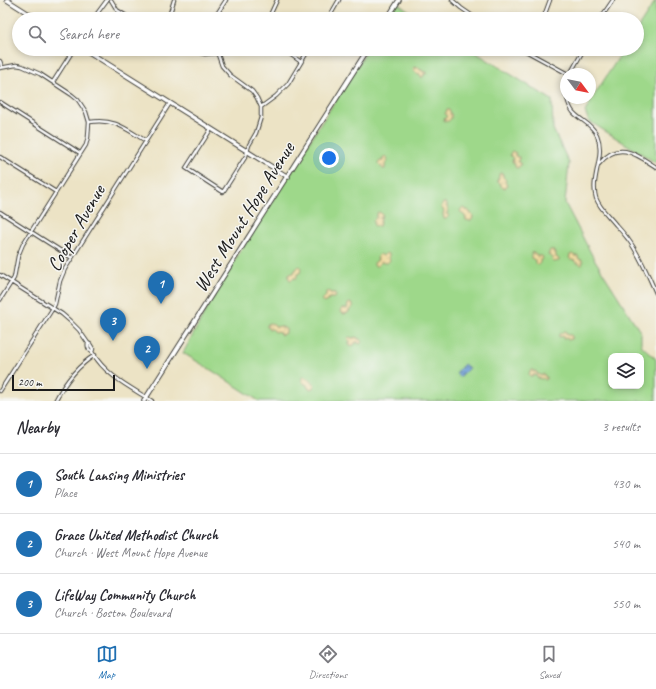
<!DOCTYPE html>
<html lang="en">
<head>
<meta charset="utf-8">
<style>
  :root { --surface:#fff; --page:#f7f7f7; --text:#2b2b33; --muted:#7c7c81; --line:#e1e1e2; --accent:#1f6fb2 }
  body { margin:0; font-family:Caveat,sans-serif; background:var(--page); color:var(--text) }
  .controls { position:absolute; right:12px; bottom:12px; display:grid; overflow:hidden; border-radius:8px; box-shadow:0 2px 6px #0003 }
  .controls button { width:36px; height:36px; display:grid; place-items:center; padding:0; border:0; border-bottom:1px solid var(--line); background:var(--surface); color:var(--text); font:20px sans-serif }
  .compass { position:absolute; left:560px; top:68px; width:36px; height:36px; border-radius:50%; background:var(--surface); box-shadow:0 2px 6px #0003; rotate:122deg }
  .scale { position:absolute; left:12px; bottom:10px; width:103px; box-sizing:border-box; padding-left:4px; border:2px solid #1c1c1c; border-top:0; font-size:11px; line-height:14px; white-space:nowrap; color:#1c1c1c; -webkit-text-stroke:3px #f6f6f2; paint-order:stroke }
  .you { position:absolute; left:329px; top:158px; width:14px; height:14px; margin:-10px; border:3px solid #fff; border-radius:50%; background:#1a73e8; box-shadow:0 0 0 6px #1a73e833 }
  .badge { display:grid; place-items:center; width:26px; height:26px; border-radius:50%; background:var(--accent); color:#fff; font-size:13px; font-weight:700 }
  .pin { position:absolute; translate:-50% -33px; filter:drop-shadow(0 1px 2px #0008) }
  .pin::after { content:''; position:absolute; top:21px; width:14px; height:12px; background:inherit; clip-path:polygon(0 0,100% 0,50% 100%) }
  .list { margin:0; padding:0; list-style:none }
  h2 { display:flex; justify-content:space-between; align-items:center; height:52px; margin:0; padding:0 16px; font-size:17px }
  h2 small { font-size:13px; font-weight:400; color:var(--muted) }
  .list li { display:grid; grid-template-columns:26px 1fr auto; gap:12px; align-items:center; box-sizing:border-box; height:60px; padding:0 16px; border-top:1px solid var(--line) }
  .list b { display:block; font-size:15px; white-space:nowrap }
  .list p { margin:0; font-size:13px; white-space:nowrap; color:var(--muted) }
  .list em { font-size:13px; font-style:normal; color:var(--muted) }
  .icon { flex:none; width:22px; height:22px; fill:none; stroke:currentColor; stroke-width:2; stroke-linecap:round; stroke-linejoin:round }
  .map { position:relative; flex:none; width:656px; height:401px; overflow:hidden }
  .search { position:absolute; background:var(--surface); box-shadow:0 2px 6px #0003; left:12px; right:12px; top:12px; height:44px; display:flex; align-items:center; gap:10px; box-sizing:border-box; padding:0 14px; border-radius:22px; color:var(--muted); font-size:15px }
  .sheet { height:232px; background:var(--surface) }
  nav { display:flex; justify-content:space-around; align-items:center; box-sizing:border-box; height:56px; border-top:1px solid var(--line); background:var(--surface); font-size:11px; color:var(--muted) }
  nav a { display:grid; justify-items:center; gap:2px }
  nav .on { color:var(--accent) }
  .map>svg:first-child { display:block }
  .green { fill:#9ed88a; stroke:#5d7a53; fill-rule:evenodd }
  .sand { fill:url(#sand-dots); stroke:#857b5d }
  .water { fill:url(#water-rules); stroke:#445c78 }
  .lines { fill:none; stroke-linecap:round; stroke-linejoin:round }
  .minor-casing { stroke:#3b3a35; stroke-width:4.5 }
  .tertiary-casing { stroke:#3b3a35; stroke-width:5.5 }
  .minor { stroke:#fff; stroke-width:2.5 }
  .tertiary { stroke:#fff; stroke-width:3.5 }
  .labels { text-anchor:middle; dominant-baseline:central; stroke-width:3; stroke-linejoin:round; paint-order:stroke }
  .street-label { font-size:20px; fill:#1c1c1c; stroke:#f6f6f2 }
</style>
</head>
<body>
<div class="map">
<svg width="656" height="401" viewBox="0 0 656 401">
  <defs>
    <pattern id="sand-dots" width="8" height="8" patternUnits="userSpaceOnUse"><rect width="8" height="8" fill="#eeda9e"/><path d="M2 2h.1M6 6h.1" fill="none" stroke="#ccba88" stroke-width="1.8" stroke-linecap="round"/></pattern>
    <pattern id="water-rules" width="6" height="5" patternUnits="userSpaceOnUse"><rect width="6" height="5" fill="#6b9cd5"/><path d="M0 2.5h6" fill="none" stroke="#577eac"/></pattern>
  </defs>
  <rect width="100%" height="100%" fill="#f6f6f2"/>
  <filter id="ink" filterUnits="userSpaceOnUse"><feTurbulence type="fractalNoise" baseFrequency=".025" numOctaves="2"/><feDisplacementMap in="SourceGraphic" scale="8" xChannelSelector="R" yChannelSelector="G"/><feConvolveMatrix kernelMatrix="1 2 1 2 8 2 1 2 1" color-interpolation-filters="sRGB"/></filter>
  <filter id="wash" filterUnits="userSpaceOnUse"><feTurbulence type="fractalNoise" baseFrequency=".012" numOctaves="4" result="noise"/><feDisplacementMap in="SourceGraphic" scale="16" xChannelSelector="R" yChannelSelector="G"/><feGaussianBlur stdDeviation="0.9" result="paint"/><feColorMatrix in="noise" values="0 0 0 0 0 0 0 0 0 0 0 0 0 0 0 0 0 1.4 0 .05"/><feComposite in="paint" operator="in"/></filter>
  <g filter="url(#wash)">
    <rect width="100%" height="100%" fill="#ece3c5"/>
    <path class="green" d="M656,0V163L589,121L585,112L595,94L624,49H637V29Z
      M397,3L422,19H387Z
      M368,49H470L552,100L553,129L569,163L565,203L593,257L641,333V345L656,359V401H259L208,368L183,353L226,274ZM611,356H641V386H611Z"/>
    <path class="sand" d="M414,67H415L416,69L417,67L419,68L420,70H422L423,72H427L426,74H424L423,77H421L419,73L418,74L413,70Z
      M447,110H449C453,115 452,123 444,121V119L447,116L445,114Z
      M512,151L516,153L515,156L519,157V159L517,162H519L521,165L518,168H517L515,167V164L512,162L513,158L510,155L511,152Z
      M385,156L387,158L388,161L385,165V169H383L378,164L380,161H383V158Z
      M501,173L503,174V177L506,180L505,182L507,185L505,188H503L501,186V184L498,182L497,181L499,177V174Z
      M443,203H446L447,204V207L448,209L447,214L449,216L446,219H444L443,214L444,211L441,207Z
      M463,208L469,211L473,216L472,220L471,221L466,220L465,216C462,213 459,213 461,209Z
      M378,212L381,213L382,214V217L380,218L381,219L379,226H374L373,221L376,218V215Z
      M550,250H553L554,253L556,254V257L559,259V261L554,262L552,261L553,258L548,255Z
      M533,252L535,253L537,256H542L543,258L542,259L540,260V263L538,265H537L535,263V260L531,258V255Z
      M386,253L389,254V257L390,260C388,264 385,263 381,262L378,266H376L374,265V263L378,260L377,257L380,254L383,256Z
      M572,254L575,256H578L579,259L582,260L583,262L582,265H581L579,263H576L574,260H571L569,258L570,255Z
      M299,266L301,268L300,273L297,274V278H294L292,280H290L288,277C289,274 291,273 294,273L295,270H296L297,268Z
      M327,291L330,292V293H334L336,296L335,298H329L326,303L323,302L322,300L326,296V292Z
      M349,303L353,304C354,308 351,308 349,311L348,313L344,314L341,312V310L342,308L347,309L348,304Z
      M269,323L274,324L276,327L280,326L286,329V333L281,335L278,331L275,332L272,329H269L267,327V325Z
      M564,331L566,332L567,335H571L572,336L571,339L568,340L567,338L563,339V336L559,337V334L562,333Z
      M349,337L352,338L357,337L358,339H360L362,342L360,344L356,342L354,345L350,346L349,344L350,341L347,339Z
      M531,370H533V372L536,371L537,374H539L540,376L544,374L545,377H547V379L545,380L543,378L541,379L539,378H537L536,375L531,376H530L529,374Z
      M302,377H305C309,381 318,382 313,388L310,389L308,388L307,385L302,382Z"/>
    <path class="water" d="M464,364L469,368L460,377L456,373Z"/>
  </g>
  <g filter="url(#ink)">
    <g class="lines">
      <g class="minor-casing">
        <path id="minor" d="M111,0L117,10L131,19
          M452,0L461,8L477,19
          M93,19L107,0
          M166,19L170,13L174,0
          M216,19L217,14L226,0
          M270,19L271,13L277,0
          M328,19L339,0
          M543,19L550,0
          M600,19L613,0
          M185,49L205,54L217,53
          M216,49L222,66L230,75L252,91L257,98L261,107
          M283,49L301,62
          M522,49L568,74
          M0,61L2,67
          M0,68L16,65L22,66L40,74L72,95L78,100L86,112L89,122L88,137L86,145L23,244L18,256L14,278L0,300
          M570,74L584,49
          M53,82L74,49
          M566,86L565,88L566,96
          M567,98C568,102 570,108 573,112C581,121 592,124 597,135C606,156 590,177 596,198C600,209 609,216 616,225C620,229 624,234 628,239C640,255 648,275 656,293
          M0,102L80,153
          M90,122C114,118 126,129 146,141
          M211,129L186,168L223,192L246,156L249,145L256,133L261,117V107L276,96L288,84L309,49
          M0,157L56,192
          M599,164C618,140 636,154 656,167
          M0,212L72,258
          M0,275L62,314L70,321L79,330L88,343L90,344L93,349L92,352
          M88,343C87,347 89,350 92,352C106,376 130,387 152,401
          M0,391L53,308L55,304L60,281L65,269L170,103
          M55,401C64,384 77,366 95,355"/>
      </g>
      <g class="tertiary-casing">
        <path id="tertiary" d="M7,0L37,19
          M387,19L399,0
          M84,49L288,177
          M144,401L368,49"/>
      </g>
      <use href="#minor" class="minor"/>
      <use href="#tertiary" class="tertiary"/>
    </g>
  </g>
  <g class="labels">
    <g class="street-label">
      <text transform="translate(244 217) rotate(-58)">West Mount Hope Avenue</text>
      <text transform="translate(76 228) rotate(-60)">Cooper Avenue</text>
    </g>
  </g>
</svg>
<div class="controls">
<button><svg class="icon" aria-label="layers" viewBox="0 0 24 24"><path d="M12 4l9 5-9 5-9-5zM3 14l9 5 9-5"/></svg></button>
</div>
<svg class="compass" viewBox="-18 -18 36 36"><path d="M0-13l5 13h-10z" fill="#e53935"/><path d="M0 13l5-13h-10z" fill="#7c7c81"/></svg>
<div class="scale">200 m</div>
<div class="you"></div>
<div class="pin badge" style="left:161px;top:304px">1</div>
<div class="pin badge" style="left:147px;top:369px">2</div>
<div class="pin badge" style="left:113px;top:341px">3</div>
<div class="search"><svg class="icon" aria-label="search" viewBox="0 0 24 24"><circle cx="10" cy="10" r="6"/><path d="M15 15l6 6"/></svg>Search here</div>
</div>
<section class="sheet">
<h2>Nearby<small>3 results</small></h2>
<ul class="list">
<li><span class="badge">1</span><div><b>South Lansing Ministries</b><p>Place</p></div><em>430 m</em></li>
<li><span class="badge">2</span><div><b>Grace United Methodist Church</b><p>Church · West Mount Hope Avenue</p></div><em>540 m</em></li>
<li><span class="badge">3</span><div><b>LifeWay Community Church</b><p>Church · Boston Boulevard</p></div><em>550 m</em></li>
</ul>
</section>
<nav>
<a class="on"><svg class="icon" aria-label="map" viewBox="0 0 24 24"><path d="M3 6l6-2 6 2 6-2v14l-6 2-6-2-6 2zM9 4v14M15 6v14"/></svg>Map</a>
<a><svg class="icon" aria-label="directions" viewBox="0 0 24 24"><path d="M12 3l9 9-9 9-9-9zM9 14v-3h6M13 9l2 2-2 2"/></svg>Directions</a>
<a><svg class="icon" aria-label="saved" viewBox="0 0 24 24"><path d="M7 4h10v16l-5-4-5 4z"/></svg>Saved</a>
</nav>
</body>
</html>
